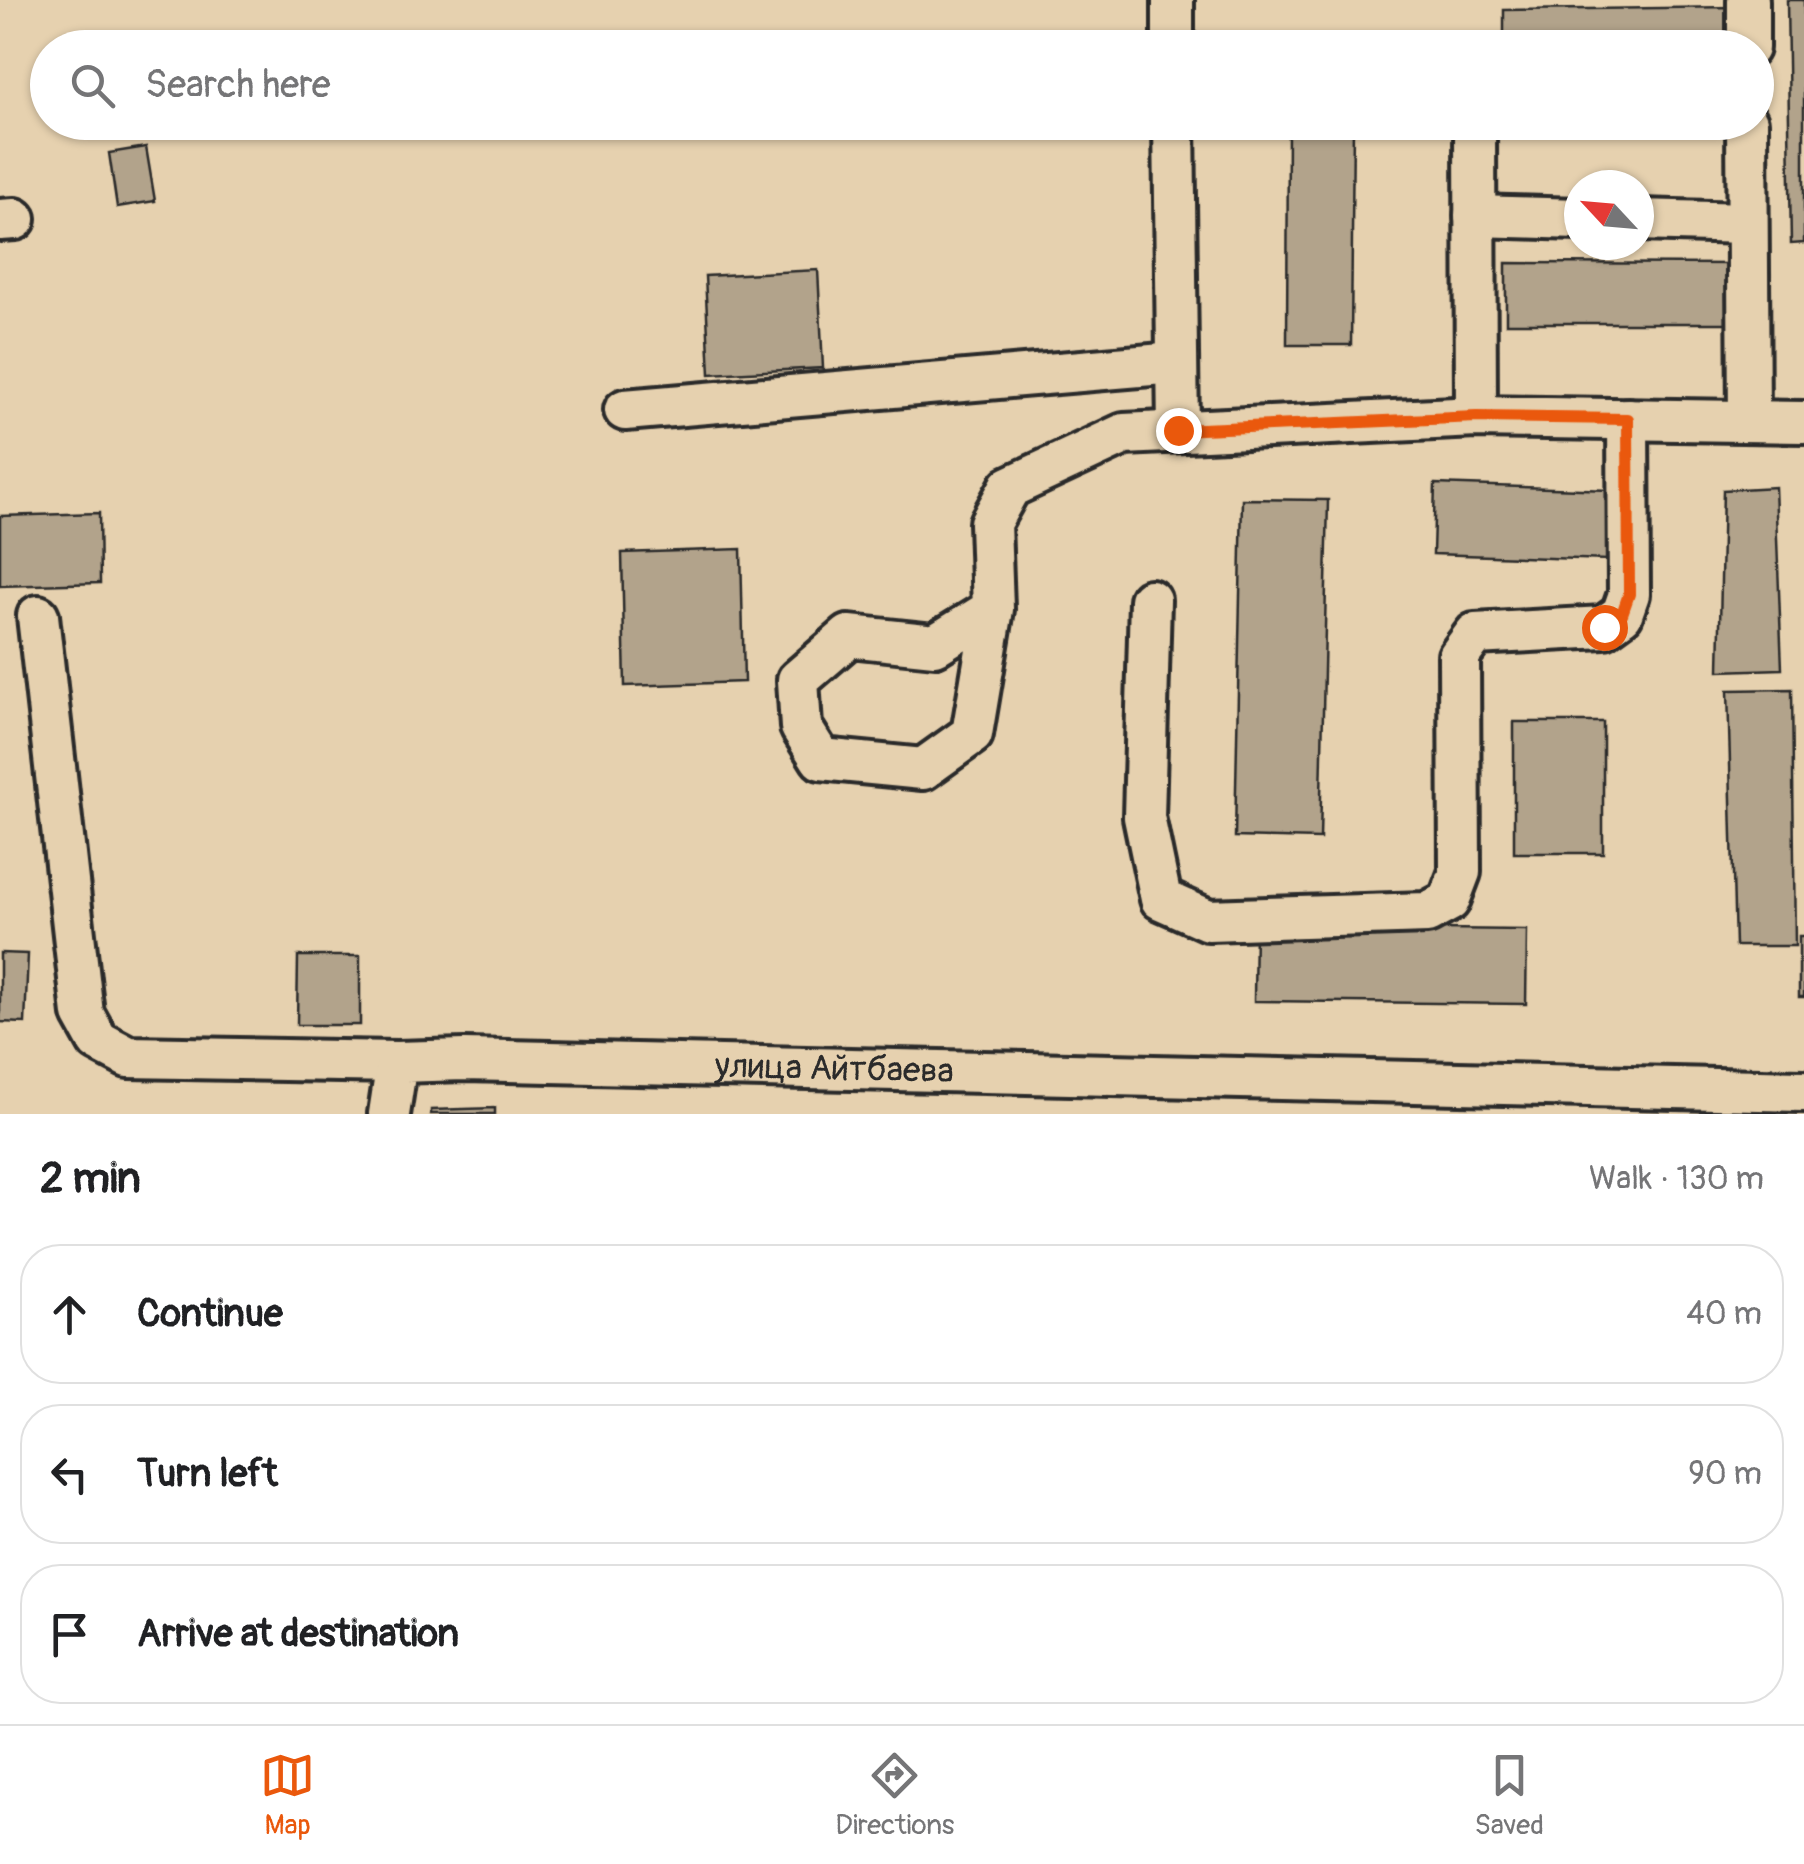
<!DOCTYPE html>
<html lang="en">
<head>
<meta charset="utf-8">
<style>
  :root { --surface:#fff; --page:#f2f2f2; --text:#202124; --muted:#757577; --line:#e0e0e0; --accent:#ea580c }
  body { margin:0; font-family:Pangolin,sans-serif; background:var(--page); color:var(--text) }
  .compass { position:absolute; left:1564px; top:170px; width:90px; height:90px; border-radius:50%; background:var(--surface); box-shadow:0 2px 8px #0004; rotate:296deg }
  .stop { position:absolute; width:30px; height:30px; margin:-22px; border:8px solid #ea580c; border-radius:50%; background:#fff }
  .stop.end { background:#ea580c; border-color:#fff; box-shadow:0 2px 10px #0008 }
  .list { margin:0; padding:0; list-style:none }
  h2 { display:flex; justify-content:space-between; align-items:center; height:130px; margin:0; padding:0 40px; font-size:42px }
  h2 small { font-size:32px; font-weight:400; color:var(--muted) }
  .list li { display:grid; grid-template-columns:65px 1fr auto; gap:30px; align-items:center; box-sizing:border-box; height:140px; margin:0 20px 20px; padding:0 20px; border:2px solid var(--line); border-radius:40px }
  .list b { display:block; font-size:38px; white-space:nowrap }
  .list em { font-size:32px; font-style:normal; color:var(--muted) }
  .icon { flex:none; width:55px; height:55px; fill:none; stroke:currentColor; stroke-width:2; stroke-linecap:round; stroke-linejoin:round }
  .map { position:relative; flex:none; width:1804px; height:1114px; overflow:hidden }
  .search { position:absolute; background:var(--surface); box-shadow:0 2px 8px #0004; left:30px; right:30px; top:30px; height:110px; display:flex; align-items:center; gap:25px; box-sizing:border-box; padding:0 35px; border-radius:55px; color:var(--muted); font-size:38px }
  .sheet { height:610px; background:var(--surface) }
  nav { display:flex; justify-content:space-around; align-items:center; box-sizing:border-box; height:140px; border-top:2px solid var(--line); background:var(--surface); font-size:28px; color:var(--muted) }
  nav a { display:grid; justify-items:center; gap:5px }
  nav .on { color:var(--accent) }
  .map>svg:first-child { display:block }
  .building { fill:#b2a38b; stroke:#2b2b2b; stroke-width:2.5 }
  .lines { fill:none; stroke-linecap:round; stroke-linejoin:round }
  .minor-casing { stroke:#2b2b2b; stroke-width:48 }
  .minor { stroke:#e6d1af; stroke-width:40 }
  .route { stroke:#ea580c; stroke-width:12 }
  .labels { text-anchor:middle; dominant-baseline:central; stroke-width:9; stroke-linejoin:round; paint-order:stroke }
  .street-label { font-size:35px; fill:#2b2b2b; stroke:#e6d1af }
</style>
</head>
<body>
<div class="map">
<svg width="1804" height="1114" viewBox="0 0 1804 1114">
  <rect width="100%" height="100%" fill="#e6d1af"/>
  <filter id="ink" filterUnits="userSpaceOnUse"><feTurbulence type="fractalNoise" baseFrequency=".01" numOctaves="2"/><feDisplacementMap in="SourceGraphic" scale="20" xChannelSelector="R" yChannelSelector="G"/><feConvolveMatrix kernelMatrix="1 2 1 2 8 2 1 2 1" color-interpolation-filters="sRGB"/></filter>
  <g filter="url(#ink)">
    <path class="building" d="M1787,0H1804V243L1791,244Z
      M1735,7V48H1504V10Z
      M1288,122H1353L1351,345H1287Z
      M146,147L155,201L117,207L109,153Z
      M1506,263L1736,264V323H1506Z
      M818,270L823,368L710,374L705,276Z
      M1435,484L1610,490L1608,560L1433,554Z
      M1775,487L1782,669L1719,671L1723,490Z
      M1242,499L1328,500L1320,839L1235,837Z
      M99,513L100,583L0,586V516Z
      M741,549L744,682L625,686L622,553Z
      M1792,689L1795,946H1735L1728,690Z
      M1514,722H1603V853H1514Z
      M1255,927L1527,930L1526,1004L1254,1001Z
      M1799,936H1804V997H1799Z
      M0,953L28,954L25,1023L0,1022Z
      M298,956H360V1025H297Z
      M495,1108V1114H431V1110Z"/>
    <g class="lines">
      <g class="minor-casing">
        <g id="minor">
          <path d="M1173,0V48"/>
          <path d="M1748,48V0"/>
          <path d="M1174,122L1178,430"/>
          <path d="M1475,122L1476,417"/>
          <path d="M1747,122L1749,420"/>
          <path d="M1475,216L1579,219"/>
          <path d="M0,220L15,219"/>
          <path d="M1639,220L1746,223"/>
          <path d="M625,410L1175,363"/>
          <path d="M1150,600L1144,817L1161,899L1208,920L1427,913L1449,901L1460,872L1459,656L1475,634L1604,627L1622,614L1629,594L1628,419"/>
          <path d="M993,609L935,645L849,636L798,680L801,727L821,759L923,769L972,734L993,609L990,523L1010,487L1124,434L1476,417L1804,422"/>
          <path d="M38,616L83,1014L98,1041L128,1057L397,1062"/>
          <path id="s1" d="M389,1114L397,1062L464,1060L1804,1091"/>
        </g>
      </g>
      <use href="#minor" class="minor"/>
    </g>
  </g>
  <g class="lines" filter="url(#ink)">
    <path class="route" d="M1178,430L1476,417L1628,419L1629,594L1622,614L1604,627"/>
  </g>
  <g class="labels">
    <g class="street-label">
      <text stroke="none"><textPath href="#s1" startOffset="490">улица Айтбаева</textPath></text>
    </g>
  </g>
</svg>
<svg class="compass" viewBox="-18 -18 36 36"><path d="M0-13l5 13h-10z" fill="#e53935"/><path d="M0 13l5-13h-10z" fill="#757577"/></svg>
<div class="stop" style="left:1604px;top:627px"></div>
<div class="stop end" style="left:1178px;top:430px"></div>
<div class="search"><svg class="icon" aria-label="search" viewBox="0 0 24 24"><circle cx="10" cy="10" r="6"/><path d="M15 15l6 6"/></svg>Search here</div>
</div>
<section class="sheet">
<h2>2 min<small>Walk · 130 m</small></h2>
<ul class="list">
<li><svg class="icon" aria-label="ahead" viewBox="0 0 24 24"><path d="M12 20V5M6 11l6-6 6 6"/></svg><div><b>Continue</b></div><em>40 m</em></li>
<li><svg class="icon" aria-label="left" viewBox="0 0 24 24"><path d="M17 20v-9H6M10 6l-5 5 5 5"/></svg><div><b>Turn left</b></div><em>90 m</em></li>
<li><svg class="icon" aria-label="arrive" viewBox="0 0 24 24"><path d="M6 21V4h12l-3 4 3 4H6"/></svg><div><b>Arrive at destination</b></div></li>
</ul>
</section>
<nav>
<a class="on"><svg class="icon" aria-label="map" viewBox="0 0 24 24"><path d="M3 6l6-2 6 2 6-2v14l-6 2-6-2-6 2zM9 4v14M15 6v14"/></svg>Map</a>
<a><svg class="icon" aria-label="directions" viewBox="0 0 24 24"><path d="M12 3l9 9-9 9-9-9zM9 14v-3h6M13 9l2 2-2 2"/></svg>Directions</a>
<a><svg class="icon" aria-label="saved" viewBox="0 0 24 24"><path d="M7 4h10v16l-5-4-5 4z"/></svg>Saved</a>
</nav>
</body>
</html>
